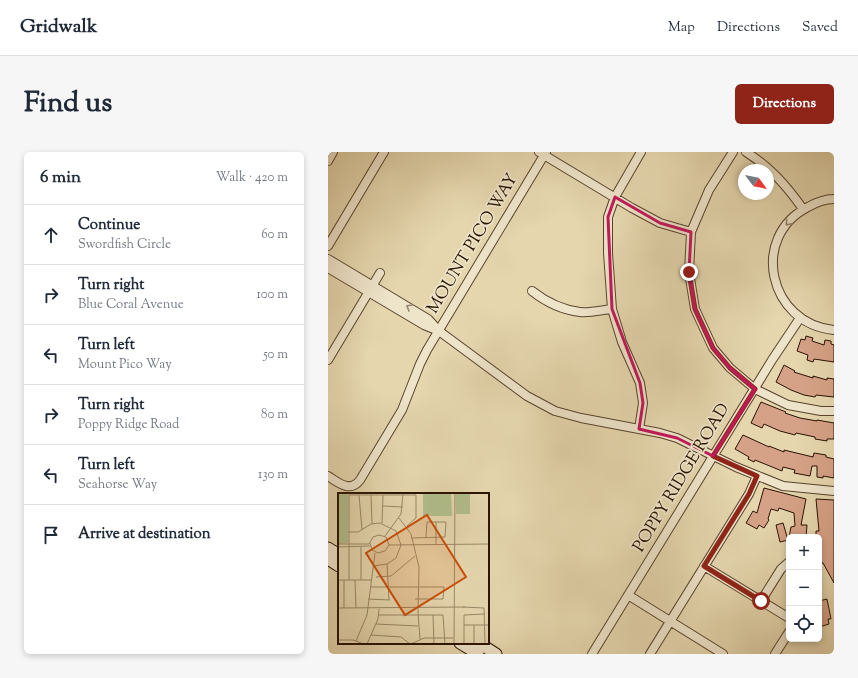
<!DOCTYPE html>
<html lang="en">
<head>
<meta charset="utf-8">
<style>
  :root { --surface:#fff; --page:#f6f6f7; --text:#1f2937; --muted:#747a83; --line:#e0e1e3; --accent:#8f2418 }
  body { margin:0; font-family:"Sorts Mill Goudy",serif; background:var(--page); color:var(--text) }
  .controls { position:absolute; right:12px; bottom:12px; display:grid; overflow:hidden; border-radius:6px; box-shadow:0 2px 6px #0003 }
  .controls button { width:36px; height:36px; display:grid; place-items:center; padding:0; border:0; border-bottom:1px solid var(--line); background:var(--surface); color:var(--text); font:20px sans-serif }
  .compass { position:absolute; left:410px; top:12px; width:36px; height:36px; border-radius:50%; background:var(--surface); box-shadow:0 2px 6px #0003; rotate:122deg }
  .stop { position:absolute; width:12px; height:12px; margin:-9px; border:3px solid #8f2418; border-radius:50%; background:#fff }
  .stop.end { background:#8f2418; border-color:#fff; box-shadow:0 1px 4px #0008 }
  .list { margin:0; padding:0; list-style:none }
  h2 { display:flex; justify-content:space-between; align-items:center; height:52px; margin:0; padding:0 16px; font-size:17px }
  h2 small { font-size:13px; font-weight:400; color:var(--muted) }
  .list li { display:grid; grid-template-columns:26px 1fr auto; gap:12px; align-items:center; box-sizing:border-box; height:60px; padding:0 16px; border-top:1px solid var(--line) }
  .list b { display:block; font-size:15px; white-space:nowrap }
  .list p { margin:0; font-size:13px; white-space:nowrap; color:var(--muted) }
  .list em { font-size:13px; font-style:normal; color:var(--muted) }
  .icon { flex:none; width:22px; height:22px; fill:none; stroke:currentColor; stroke-width:2; stroke-linecap:round; stroke-linejoin:round }
  .map { position:relative; flex:none; width:506px; height:502px; overflow:hidden; border-radius:6px }
  header { display:flex; align-items:center; gap:24px; box-sizing:border-box; height:56px; padding:0 20px; background:var(--surface); border-bottom:1px solid var(--line) }
  header strong { font-size:19px }
  nav { display:flex; gap:22px; margin-inline-start:auto; font-size:14px }
  .intro { display:flex; align-items:center; justify-content:space-between; box-sizing:border-box; height:96px; padding:0 24px }
  h1 { margin:0; font-size:28px }
  .button { padding:10px 18px; border-radius:6px; background:var(--accent); color:#fff; font-size:14px; font-weight:700 }
  main { display:flex; gap:24px; padding:0 24px }
  aside { flex:1; background:var(--surface); border-radius:6px; box-shadow:0 2px 6px #0003 }
  .map>svg:first-child { display:block }
  .building { fill:#d6a287; stroke:#291300 }
  .lines { fill:none; stroke-linecap:round; stroke-linejoin:round }
  .minor-casing { stroke:#58442c; stroke-width:10 }
  .secondary-casing { stroke:#291300; stroke-width:13 }
  .minor { stroke:#eee4ca; stroke-width:8 }
  .secondary { stroke:#eee4ca; stroke-width:11 }
  .oneway { stroke:#95866f }
  .route { stroke:#8f2418; stroke-width:5 }
  .marked { fill:none; stroke:#c2185b; stroke-width:3; stroke-linejoin:round }
  .labels { text-anchor:middle; dominant-baseline:central; stroke-width:3.5; stroke-linejoin:round; paint-order:stroke }
  .street-label { font-size:17px; fill:#291300; stroke:#eee4ca }
  .inset-road { fill:none; stroke:#9a8868; stroke-width:1 }
  .view { fill:#cb4e0a; fill-opacity:0.15; stroke:#cb4e0a; stroke-width:2 }
  .inset-edge { fill:none; stroke:#291300; stroke-width:2 }
</style>
</head>
<body>
<header>
<strong>Gridwalk</strong>
<nav><a>Map</a><a>Directions</a><a>Saved</a></nav>
</header>
<div class="intro"><h1>Find us</h1><a class="button">Directions</a></div>
<main>
<aside>
<h2>6 min<small>Walk · 420 m</small></h2>
<ul class="list">
<li><svg class="icon" aria-label="ahead" viewBox="0 0 24 24"><path d="M12 20V5M6 11l6-6 6 6"/></svg><div><b>Continue</b><p>Swordfish Circle</p></div><em>60 m</em></li>
<li><svg class="icon" aria-label="right" viewBox="0 0 24 24"><path d="M7 20v-9h11M14 6l5 5-5 5"/></svg><div><b>Turn right</b><p>Blue Coral Avenue</p></div><em>100 m</em></li>
<li><svg class="icon" aria-label="left" viewBox="0 0 24 24"><path d="M17 20v-9H6M10 6l-5 5 5 5"/></svg><div><b>Turn left</b><p>Mount Pico Way</p></div><em>50 m</em></li>
<li><svg class="icon" aria-label="right" viewBox="0 0 24 24"><path d="M7 20v-9h11M14 6l5 5-5 5"/></svg><div><b>Turn right</b><p>Poppy Ridge Road</p></div><em>80 m</em></li>
<li><svg class="icon" aria-label="left" viewBox="0 0 24 24"><path d="M17 20v-9H6M10 6l-5 5 5 5"/></svg><div><b>Turn left</b><p>Seahorse Way</p></div><em>130 m</em></li>
<li><svg class="icon" aria-label="arrive" viewBox="0 0 24 24"><path d="M6 21V4h12l-3 4 3 4H6"/></svg><div><b>Arrive at destination</b></div></li>
</ul>
</aside>
<div class="map">
<svg width="506" height="502" viewBox="0 0 506 502">
  <rect width="100%" height="100%" fill="#e5d6ae"/>
  <filter id="stains"><feTurbulence type="fractalNoise" baseFrequency=".005" numOctaves="4"/><feColorMatrix values="0 0 0 0 .2 0 0 0 0 .09 0 0 0 0 .02 0 0 0 .5 -.17"/></filter>
  <radialGradient id="worn" r=".72"><stop offset=".6" stop-color="#630" stop-opacity="0"/><stop offset="1" stop-color="#630" stop-opacity=".3"/></radialGradient>
  <path class="building" d="M478,184L485,186L484,189L496,193L497,188L503,189V192L506,193V210L486,207L485,210L479,208L480,203L469,199L473,187L477,188Z
    M456,213L467,219L466,220L485,226V224L499,228V226L506,227V245L488,243L487,245L476,243L463,238L448,230Z
    M433,250L458,260L457,261L472,266L489,269V268L506,271V287H499V289L487,287V285L468,281L467,283L452,279L436,272L434,276L423,271Z
    M415,283L441,295V294L456,300V298L485,305L486,301L498,303V305L506,307V326L495,324V326L489,325V314H484L482,324L466,321L467,318L455,315L454,319L427,308L426,310L420,307L421,305L407,297Z
    M436,336L478,347L473,373H479L478,385H461L463,375L467,374L466,361L451,356L450,359L443,357L440,367L441,368L436,376L431,373L429,377L418,371L425,359L429,361Z
    M488,347L506,348V431L495,411H494L491,402V385H488V379H491Z
    M455,371L460,388L452,390L448,373Z
    M499,447L503,467H500L501,472L491,475V449Z"/>
  <g class="lines">
    <g class="minor-casing">
      <path id="minor" d="M211,0L304,56L332,71L363,80
        M405,0L381,38L363,80L361,120L367,157L385,196L402,216L427,237L460,253L493,259H506
        M418,0C443,16 458,33 475,57
        M0,9L5,0
        M506,47C497,47 487,51 480,55C421,85 441,172 506,178
        M0,94L56,0
        M0,107L100,167L111,179
        M0,116L96,173L111,179L199,244L227,259L253,266L332,281L349,286L408,315L455,334L506,339
        M204,139C218,150 235,158 252,160C262,161 274,158 284,157
        M0,208L52,121
        M311,277L315,251L312,231L294,190L284,157L280,101V65L287,45L313,0
        M0,324C11,331 22,341 32,328L74,258L92,212L99,198L218,0
        M376,414L461,466
        M300,443L395,502
        M433,449L453,417L461,410
        M264,502L444,208L472,166
        M322,502L421,342L429,324
        M447,502L461,480"/>
    </g>
    <g class="secondary-casing">
      <path id="secondary" d="M0,396L11,403
        M0,407L11,414
        M132,491L150,502
        M151,491L168,502"/>
    </g>
    <use href="#minor" class="minor"/>
    <use href="#secondary" class="secondary"/>
  </g>
  <defs><path id="oneway-chevron" d="M-2-3.5L2.5 0L-2 3.5" fill="none" stroke-width="1.6" stroke-linecap="round" stroke-linejoin="round"/></defs>
  <g class="oneway">
    <use href="#oneway-chevron" transform="translate(460 71) rotate(131)"/>
    <use href="#oneway-chevron" transform="translate(81 155) rotate(-149)"/>
  </g>
  <g class="lines">
    <path class="route" d="M361,120L367,157L385,196L402,216L427,237L385,304L429,324L421,342L376,414L433,449"/>
  </g>
  <path class="marked" d="M287,45L332,71L363,80L361,120L367,157L385,196L402,216L427,237L385,304L349,286L311,277L315,251L312,231L284,157L280,65Z"/>
  <g class="labels">
    <g class="street-label">
      <text transform="translate(145 92) rotate(-59)">MOUNT PICO WAY</text>
      <text transform="translate(354 326) rotate(-59)">POPPY RIDGE ROAD</text>
    </g>
  </g>
  <g transform="translate(10 341)">
    <rect width="151" height="151" fill="#e5d6ae"/>
    <path d="M0,0H10V50L0,51ZM85,0H113L114,23H85ZM118,0H132V21H118Z" fill="#b1be8c"/>
    <path class="inset-road" d="M21,2L24,37M33,2L34,31M45,13L65,14M61,25L73,41L81,74L80,120L82,146M98,29V51M44,30L45,2M10,39H20L33,31L42,30L58,38L63,52L58,65L49,71L35,73M47,43L63,21L65,1M73,45L107,44L108,29H89L88,44M0,51H31L35,44L41,42L48,44L51,52L47,58L40,60L34,57L32,50M51,52L151,51M0,54L32,53M23,54V87M49,71L51,107M38,84L53,83L77,63M0,87H34M6,87V115M11,87V2H78V25L69,33M17,87L18,115M33,94H106L105,106H77M30,106L52,107M125,114L146,115L147,151M0,115L127,114M41,122H105L107,151M95,122L96,151M38,131L80,133M126,132H151M136,132V151M33,142L63,144L72,151M0,147H15L26,151M18,148L29,122L37,60M29,151L40,126L41,116M73,151L86,145H115M116,151L117,0M126,151V122L147,121"/>
    <path class="view" d="M89,22L128,84L67,122L28,60Z"/>
    <rect width="151" height="151" class="inset-edge"/>
  </g>
  <rect width="100%" height="100%" filter="url(#stains)"/>
  <rect width="100%" height="100%" fill="url(#worn)"/>
</svg>
<div class="controls">
<button>+</button>
<button>−</button>
<button><svg class="icon" aria-label="locate" viewBox="0 0 24 24"><circle cx="12" cy="12" r="6"/><path d="M12 2v4M12 18v4M2 12h4M18 12h4"/></svg></button>
</div>
<svg class="compass" viewBox="-18 -18 36 36"><path d="M0-13l5 13h-10z" fill="#e53935"/><path d="M0 13l5-13h-10z" fill="#747a83"/></svg>
<div class="stop" style="left:433px;top:449px"></div>
<div class="stop end" style="left:361px;top:120px"></div>
</div>
</main>
</body>
</html>
